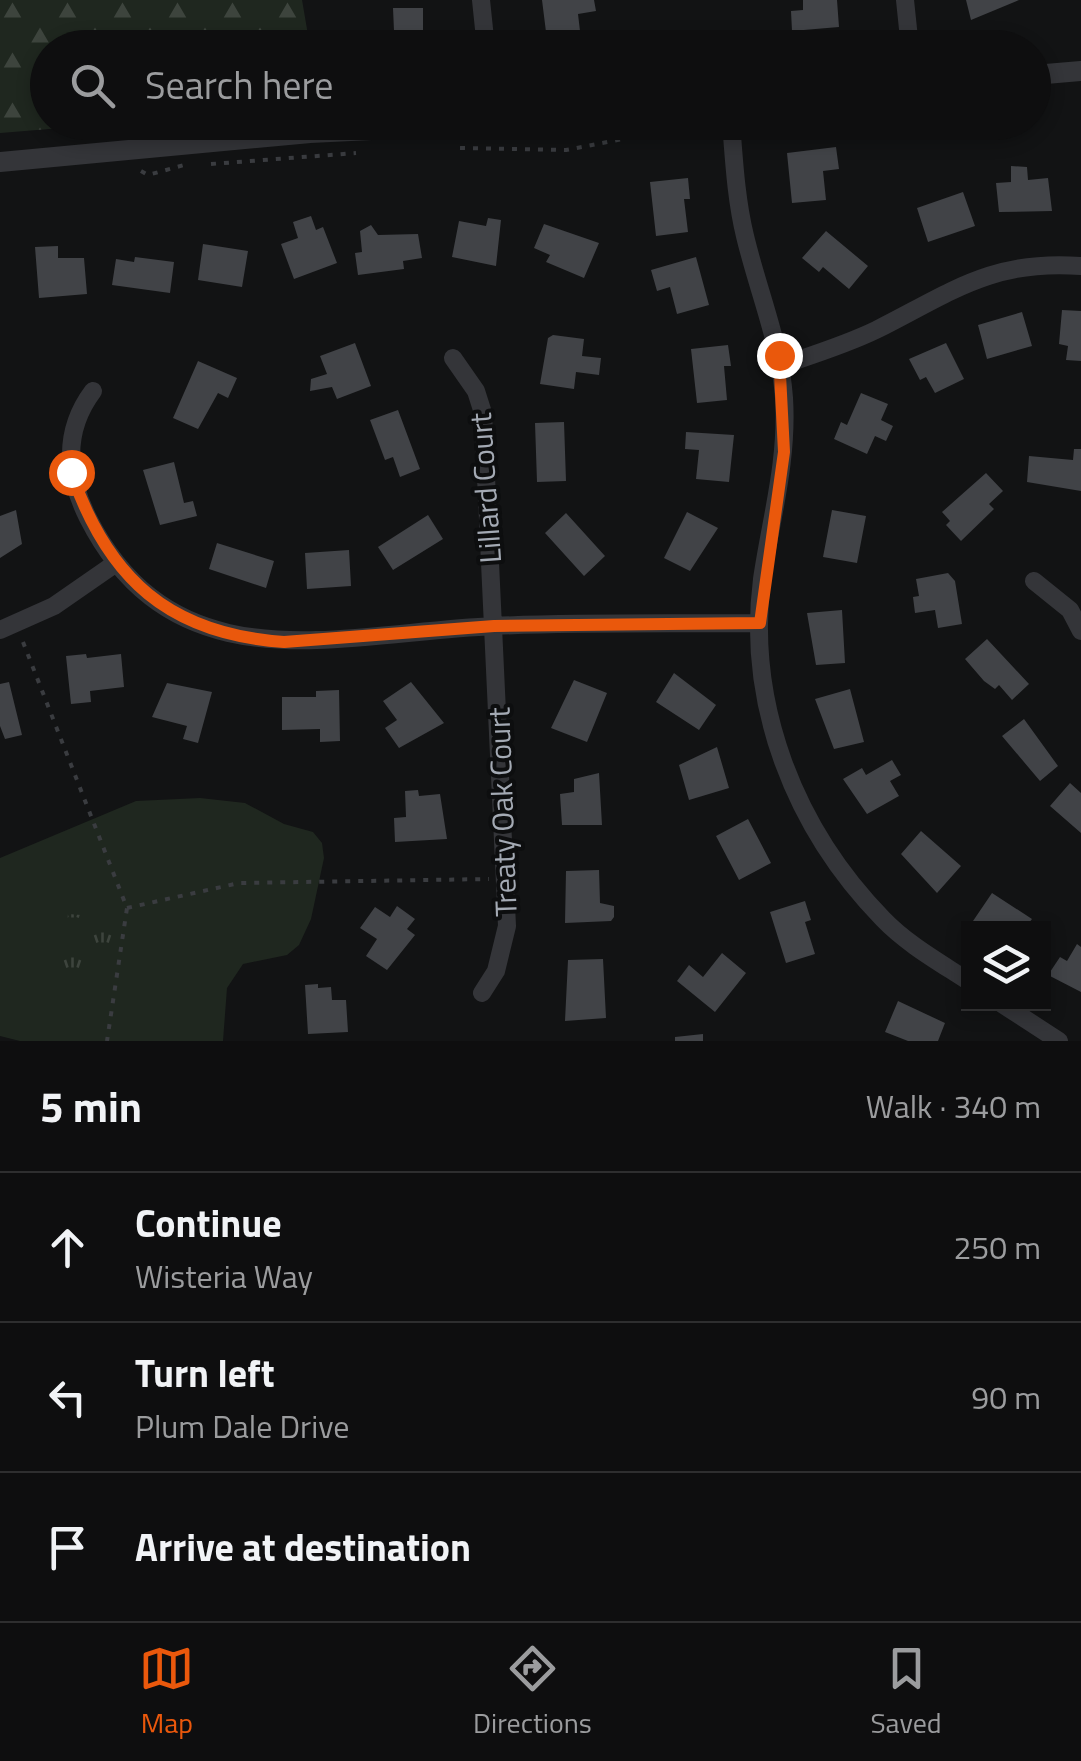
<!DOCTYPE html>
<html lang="en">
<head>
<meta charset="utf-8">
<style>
  :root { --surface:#0e0e0f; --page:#1c1c1d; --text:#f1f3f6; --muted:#9b9c9e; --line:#2e2e2f; --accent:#ea580c }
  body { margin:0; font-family:"Titillium Web",sans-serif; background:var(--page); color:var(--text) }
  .controls { position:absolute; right:30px; bottom:30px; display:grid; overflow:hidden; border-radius:0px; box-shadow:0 5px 15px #0003 }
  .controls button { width:90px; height:90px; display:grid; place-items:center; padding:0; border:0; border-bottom:2px solid var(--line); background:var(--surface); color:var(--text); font:50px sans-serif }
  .stop { position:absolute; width:30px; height:30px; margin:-22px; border:8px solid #ea580c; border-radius:50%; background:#fff }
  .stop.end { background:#ea580c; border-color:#fff; box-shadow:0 2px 10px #0008 }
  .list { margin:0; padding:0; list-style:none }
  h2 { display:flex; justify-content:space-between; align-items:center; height:130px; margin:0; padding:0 40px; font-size:42px }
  h2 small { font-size:32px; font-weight:400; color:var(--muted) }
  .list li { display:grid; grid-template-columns:65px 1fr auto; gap:30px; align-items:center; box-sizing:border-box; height:150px; padding:0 40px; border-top:2px solid var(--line) }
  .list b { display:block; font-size:38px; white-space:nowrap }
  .list p { margin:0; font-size:32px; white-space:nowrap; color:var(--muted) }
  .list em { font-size:32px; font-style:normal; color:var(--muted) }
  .icon { flex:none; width:55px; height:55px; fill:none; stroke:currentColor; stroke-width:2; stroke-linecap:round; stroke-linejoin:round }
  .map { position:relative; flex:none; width:1081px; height:1041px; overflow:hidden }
  .search { position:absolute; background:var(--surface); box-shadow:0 5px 15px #0003; left:30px; right:30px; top:30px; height:110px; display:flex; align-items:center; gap:25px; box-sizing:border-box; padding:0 35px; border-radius:55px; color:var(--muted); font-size:38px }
  .sheet { height:580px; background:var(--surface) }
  nav { display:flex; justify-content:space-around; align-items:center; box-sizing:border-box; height:140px; border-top:2px solid var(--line); background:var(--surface); font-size:28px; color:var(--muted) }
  nav a { display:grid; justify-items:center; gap:5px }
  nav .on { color:var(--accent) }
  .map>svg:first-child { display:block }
  .grass { fill:#1f271f }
  .forest { fill:url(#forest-firs) }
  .park { fill:url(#park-tufts) }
  .building { fill:#414347 }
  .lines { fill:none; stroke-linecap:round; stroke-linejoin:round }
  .path { stroke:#3a3c40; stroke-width:4; stroke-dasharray:5 8; stroke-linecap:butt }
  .minor { stroke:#343539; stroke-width:18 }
  .tertiary { stroke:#343539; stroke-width:20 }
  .route { stroke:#ea580c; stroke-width:12 }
  .labels { text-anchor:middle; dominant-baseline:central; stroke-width:8; stroke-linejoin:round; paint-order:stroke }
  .street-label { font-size:30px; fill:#a4aab4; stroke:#0d0e0f }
</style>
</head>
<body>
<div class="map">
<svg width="1081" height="1041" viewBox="0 0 1081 1041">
  <defs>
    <pattern id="forest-firs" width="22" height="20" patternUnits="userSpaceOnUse" patternTransform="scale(2.5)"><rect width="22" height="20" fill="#1f271f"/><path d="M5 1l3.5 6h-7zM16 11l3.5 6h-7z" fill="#3d443d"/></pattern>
    <pattern id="park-tufts" width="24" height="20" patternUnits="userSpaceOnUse" patternTransform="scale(2.5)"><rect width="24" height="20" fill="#1f271f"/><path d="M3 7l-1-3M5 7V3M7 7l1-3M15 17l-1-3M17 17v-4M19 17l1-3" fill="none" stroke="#3d443d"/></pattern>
  </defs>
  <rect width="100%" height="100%" fill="#121314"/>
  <path class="grass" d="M200,798L245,803L284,824L313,832L322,843L324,858L311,919L299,945L287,955L243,964L227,988L223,1041H20L0,1036V858L136,801Z"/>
  <path class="forest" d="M0,0H302L310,47L48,48V122L122,123L0,133Z"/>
  <path class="park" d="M68,914L120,918L111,974L62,971Z"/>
  <path class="building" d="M542,0H594L596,11L578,14L582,48H548Z
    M803,0H837L839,27L792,31L791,11L803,10Z
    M966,0H1019L971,20Z
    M393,8H423V43H429V48L382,47V31H394Z
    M836,147L839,169L823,171L826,200L792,203L787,153Z
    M1011,166L1027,167L1028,180L1048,178L1052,211L999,212L996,183L1011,182Z
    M688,178L690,199H684L688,232L656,236L650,182Z
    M963,192L975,226L928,242L917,208Z
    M311,216L316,230L323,227L337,263L294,279L281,244L298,238L293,222Z
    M488,218L501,220L496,266L452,257L459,221L486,226Z
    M544,224L599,243L584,278L546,262L550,255L534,248Z
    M371,225L378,235L418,234L422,258L403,261L404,269L358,275L355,253L362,252L360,231Z
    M826,231L868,266L849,289L823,267L819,272L802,258Z
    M203,244L248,251L242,287L198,280Z
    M58,246V258H84L87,294L39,298L35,247Z
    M135,257L174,262L170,293L112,285L116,259L134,262Z
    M696,257L709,305L677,314L670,287L657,291L651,270Z
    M1062,310L1081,311V361L1066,360L1068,346L1059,344Z
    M1022,312L1032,346L987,359L978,325Z
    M553,335L584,339L582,356L601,358L599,375L576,372L574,389L540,384L548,338Z
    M355,343L371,386L337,399L332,387L310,391L311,379L327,374L320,356Z
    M946,343L964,379L935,393L926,377L920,380L909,359Z
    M728,345L731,366H724L727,400L697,403L691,349Z
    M198,361L237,378L228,398L218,393L198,429L173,418Z
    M861,393L888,404L881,420L893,426L886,441L875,436L867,454L834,439L841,422L847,425Z
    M398,410L420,469L400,477L393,457L385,460L370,420Z
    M564,422L566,481L537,482L535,423Z
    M686,432L734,435L729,482L696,479L699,450L685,449Z
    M1074,449H1081V491L1027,482L1029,456L1073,460Z
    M174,462L184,503L193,501L197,516L160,525L143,470Z
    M986,473L1003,491L989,504L994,509L961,541L946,525L950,521L942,512Z
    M16,510L22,544L0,558V516Z
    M832,510L866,516L857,563L823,557Z
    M687,512L718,528L690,571L664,558Z
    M566,513L605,556L584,576L545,533Z
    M428,515L443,539L393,570L378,547Z
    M217,543L274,561L266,588L209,569Z
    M349,550L351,586L307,589L305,553Z
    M948,573L955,581L962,624L938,628L935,610L915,613L913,597L919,596L916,579Z
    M842,610L845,663L816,665L807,613Z
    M987,639L1029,684L1012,700L999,685L995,689L984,681L965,659Z
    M86,654L87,658L121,654L124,687L90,691L91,702L71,704L66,656Z
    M674,673L716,705L699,730L656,702Z
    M574,680L607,693L587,742L551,728Z
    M9,682L22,735L5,739L0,726V684Z
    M411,682L444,723L399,748L385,728L397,720L383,701Z
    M167,683L212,692L198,743L183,739L187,726L152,717Z
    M850,689L864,742L834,749L815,699Z
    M339,690L340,741L320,742V729L282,730V697H316V691Z
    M1024,719L1058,766L1040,781L1002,736Z
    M717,747L729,788L689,800L679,765Z
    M892,760L901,775L890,781L899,796L867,814L843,779L862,768L866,775Z
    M599,773L602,825H562L560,794L574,792V779Z
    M1070,783L1081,793V833L1050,806Z
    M418,790L419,796L440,794L447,839L395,842L394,818L406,817L405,791Z
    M748,819L771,863L739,880L716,836Z
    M921,831L961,866L937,893L901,854Z
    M599,870L600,903L614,906V917L611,921L565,923L566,871Z
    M992,893L1032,919L1025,928H985L973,921Z
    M805,901L811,920L805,922L815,954L786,963L770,912Z
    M397,906L415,919L407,929L415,935L387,970L366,956L377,939L360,928L375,907L390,917Z
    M1077,944L1081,947V992L1048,975L1060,957L1067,961Z
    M722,953L746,973L715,1012L677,981L689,965L703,977Z
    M603,959L606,1018L565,1021L568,960Z
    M318,984V988L331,987L332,1000H346L348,1032L308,1034L305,985Z
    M898,1001L945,1023L938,1041H908L885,1032Z
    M703,1034V1041H675V1037Z"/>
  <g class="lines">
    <path class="path" d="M760,126L765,122
      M460,148L566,150L670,130L702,132
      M211,164L356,153
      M141,171L148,175L184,165
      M23,642L127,908L107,1041
      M127,908L239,883L489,879"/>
    <path class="minor" d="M481,0L486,48
      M905,0L910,48
      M731,122C734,160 736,199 745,236C758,291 780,341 784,398C788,461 771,518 762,579C746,705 795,829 883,919C907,944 939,962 968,981
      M453,358L476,391L483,413L507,926L496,971L482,993
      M780,366C812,355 845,345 876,330C950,293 992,259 1081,266
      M93,391C63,431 66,474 88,518C175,689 340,633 494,626C582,622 671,624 759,623
      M1034,581L1070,610L1081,631
      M0,630L54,606L116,563
      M1002,1004L1059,1041"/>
    <path class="tertiary" d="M1034,75L1081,71
      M0,162L310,133L534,122"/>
  </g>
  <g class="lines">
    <path class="route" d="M71,472C108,579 169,634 284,642L494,626L760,623L784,452L779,355"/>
  </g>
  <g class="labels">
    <g class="street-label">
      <text transform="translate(485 488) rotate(-94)">Lillard Court</text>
      <text transform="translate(502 812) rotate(-92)">Treaty Oak Court</text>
    </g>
  </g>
</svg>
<div class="controls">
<button><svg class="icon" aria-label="layers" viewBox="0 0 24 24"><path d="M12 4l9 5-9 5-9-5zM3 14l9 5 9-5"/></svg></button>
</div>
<div class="stop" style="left:71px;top:472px"></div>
<div class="stop end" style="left:779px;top:355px"></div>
<div class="search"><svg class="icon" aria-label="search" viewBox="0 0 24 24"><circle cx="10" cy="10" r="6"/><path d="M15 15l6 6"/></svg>Search here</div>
</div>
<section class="sheet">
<h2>5 min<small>Walk · 340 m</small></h2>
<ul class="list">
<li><svg class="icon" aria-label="ahead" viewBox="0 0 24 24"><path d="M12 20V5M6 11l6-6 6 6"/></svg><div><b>Continue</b><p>Wisteria Way</p></div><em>250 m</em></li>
<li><svg class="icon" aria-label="left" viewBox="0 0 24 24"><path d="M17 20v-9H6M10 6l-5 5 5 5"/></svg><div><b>Turn left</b><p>Plum Dale Drive</p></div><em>90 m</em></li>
<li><svg class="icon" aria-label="arrive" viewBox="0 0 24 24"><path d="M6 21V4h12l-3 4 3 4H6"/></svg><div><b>Arrive at destination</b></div></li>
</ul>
</section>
<nav>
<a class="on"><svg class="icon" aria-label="map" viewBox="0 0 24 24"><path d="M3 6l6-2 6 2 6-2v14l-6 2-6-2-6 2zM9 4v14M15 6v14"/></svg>Map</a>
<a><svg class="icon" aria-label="directions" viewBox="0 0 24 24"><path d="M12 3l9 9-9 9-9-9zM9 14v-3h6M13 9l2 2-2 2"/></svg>Directions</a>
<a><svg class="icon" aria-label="saved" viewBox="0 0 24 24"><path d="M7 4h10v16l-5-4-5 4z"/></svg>Saved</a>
</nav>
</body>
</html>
